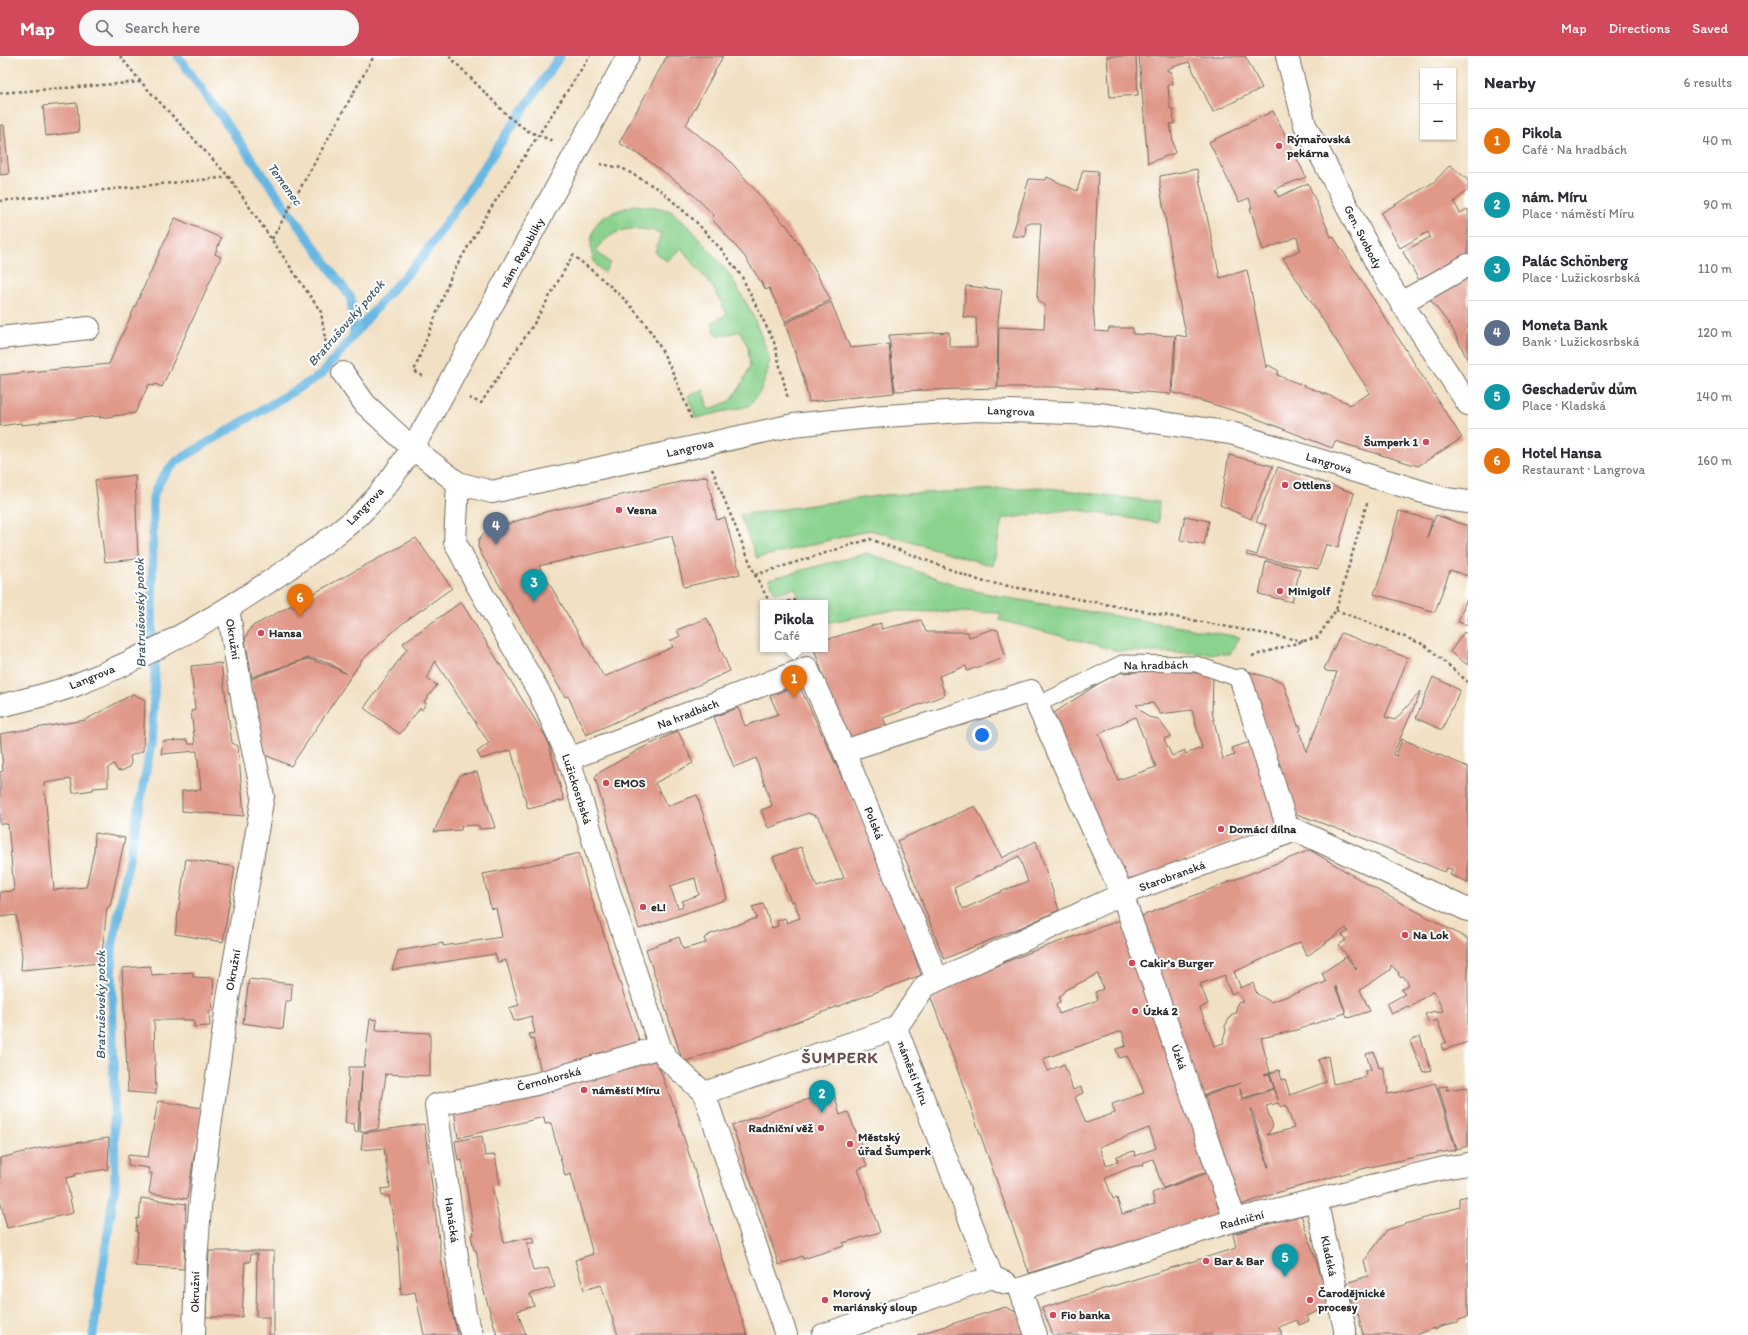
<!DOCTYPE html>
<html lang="en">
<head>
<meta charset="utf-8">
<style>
  :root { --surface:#fff; --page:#f7f7f7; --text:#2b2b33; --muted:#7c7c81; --line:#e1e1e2; --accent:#d1495b }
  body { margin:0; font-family:Itim,sans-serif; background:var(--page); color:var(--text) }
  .controls { position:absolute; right:12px; top:12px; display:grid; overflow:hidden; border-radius:0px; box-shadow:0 1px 3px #0004 }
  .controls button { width:36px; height:36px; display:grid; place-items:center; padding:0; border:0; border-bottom:1px solid var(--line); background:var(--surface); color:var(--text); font:20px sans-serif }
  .you { position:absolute; left:982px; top:679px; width:14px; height:14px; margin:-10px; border:3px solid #fff; border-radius:50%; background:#1a73e8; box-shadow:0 0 0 6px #1a73e833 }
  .badge { display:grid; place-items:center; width:26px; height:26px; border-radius:50%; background:var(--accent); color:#fff; font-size:13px; font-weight:700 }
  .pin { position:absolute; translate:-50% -33px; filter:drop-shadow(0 1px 2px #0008) }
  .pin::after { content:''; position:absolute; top:21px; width:14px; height:12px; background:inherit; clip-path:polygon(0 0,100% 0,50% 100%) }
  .popup { position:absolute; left:760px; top:544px; width:68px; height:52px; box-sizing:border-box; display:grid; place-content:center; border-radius:0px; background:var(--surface); filter:drop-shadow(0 1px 3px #0005); font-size:13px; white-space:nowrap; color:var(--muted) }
  .popup b { font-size:15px; color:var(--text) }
  .popup::after { content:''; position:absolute; left:50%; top:100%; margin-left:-8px; border:8px solid transparent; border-top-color:var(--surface) }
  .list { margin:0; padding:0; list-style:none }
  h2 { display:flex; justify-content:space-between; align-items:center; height:52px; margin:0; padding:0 16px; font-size:17px }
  h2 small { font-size:13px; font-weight:400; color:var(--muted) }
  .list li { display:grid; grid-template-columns:26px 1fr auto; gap:12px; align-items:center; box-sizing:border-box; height:64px; padding:0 16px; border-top:1px solid var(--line) }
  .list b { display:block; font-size:15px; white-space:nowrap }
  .list p { margin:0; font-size:13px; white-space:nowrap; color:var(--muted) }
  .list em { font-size:13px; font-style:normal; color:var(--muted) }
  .icon { flex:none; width:22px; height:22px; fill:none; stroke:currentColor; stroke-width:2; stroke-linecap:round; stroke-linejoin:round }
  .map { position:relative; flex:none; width:1468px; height:1279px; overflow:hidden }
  header { display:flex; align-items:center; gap:24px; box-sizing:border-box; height:56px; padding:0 20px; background:var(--accent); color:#fff }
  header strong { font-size:19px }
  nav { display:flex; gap:22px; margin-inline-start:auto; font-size:14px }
  .search { width:280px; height:36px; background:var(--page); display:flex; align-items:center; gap:10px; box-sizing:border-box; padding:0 14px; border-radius:22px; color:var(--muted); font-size:15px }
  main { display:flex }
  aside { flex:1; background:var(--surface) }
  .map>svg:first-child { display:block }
  .green { fill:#8ad28e; stroke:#5a7e5c }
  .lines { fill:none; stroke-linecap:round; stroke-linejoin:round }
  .stream { stroke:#68b7e2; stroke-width:9 }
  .building { fill:#e09889; fill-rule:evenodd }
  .service-casing { stroke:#706a60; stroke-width:17 }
  .pedestrian-casing { stroke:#706a60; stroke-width:24 }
  .minor-casing { stroke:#706a60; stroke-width:24 }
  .path { stroke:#706a60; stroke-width:2.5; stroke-dasharray:3 3; stroke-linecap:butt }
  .service { stroke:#fff; stroke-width:15 }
  .pedestrian { stroke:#fff; stroke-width:22 }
  .minor { stroke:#fff; stroke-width:22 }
  .poi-dot { fill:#d1495b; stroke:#fff; stroke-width:1.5 }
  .labels { text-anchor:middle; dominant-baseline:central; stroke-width:4; stroke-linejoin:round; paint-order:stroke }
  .poi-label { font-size:12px; font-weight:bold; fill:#2b2b2b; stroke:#fff; text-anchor:start }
  .street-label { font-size:12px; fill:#2b2b2b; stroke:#fff }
  .water-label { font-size:13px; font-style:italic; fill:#405c6b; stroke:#fff }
  .district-label { font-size:16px; font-weight:bold; letter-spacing:1px; fill:#6a514c; stroke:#fff }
</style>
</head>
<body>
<header>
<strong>Map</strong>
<div class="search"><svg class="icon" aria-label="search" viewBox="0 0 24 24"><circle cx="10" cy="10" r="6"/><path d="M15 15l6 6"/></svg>Search here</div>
<nav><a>Map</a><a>Directions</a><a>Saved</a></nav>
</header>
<main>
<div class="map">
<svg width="1468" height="1279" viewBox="0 0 1468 1279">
  <rect width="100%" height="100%" fill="#fff"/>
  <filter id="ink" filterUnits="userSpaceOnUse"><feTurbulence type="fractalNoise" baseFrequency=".025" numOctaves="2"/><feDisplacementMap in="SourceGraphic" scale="8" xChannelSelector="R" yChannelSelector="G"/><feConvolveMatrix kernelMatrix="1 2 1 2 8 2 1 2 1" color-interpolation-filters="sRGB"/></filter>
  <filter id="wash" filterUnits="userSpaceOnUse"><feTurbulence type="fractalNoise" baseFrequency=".012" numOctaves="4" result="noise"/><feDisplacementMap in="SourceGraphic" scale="16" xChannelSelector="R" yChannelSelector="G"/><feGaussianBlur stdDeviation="0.9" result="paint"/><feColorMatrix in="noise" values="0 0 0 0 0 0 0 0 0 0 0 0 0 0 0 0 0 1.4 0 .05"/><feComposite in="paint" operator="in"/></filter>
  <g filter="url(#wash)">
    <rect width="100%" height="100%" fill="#f1e0c3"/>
    <path class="green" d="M634,149L656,151L671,155L692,174L730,219L752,257L769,300L768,315L764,326L760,336L749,350L696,362L688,340L703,333L708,354L730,345L741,330L750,310L748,291L740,275L717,281L712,267L727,258L712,230L681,192L667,205L655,196L661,177C632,169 615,171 595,194L610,207L604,217C601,214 596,209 594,205C589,193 590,174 600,164C610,156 623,153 634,149Z
      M1041,431L1159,446L1158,467L1073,453L1002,463L993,510L870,474L757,502L740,459L884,439Z
      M867,497L967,533L1008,542L1240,581L1230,598L1119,595L999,564L1001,557L889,555L825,567V547H802L795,532L775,537L769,523Z"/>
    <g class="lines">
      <path class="stream" d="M178,0L351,242L354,278
        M93,1279L115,1129L112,893L151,689L155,624L152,577L153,441C158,426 165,415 177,405L322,318L387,239L422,202L560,0"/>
    </g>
    <g id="blocks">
      <path class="building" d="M667,0H723L686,69L730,105L785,169L786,168L808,202L831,244L785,265L769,232L766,234L745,201L712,163L714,159L689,135L642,100L619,87Z
        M1107,0H1136L1138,39L1110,41Z
        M1139,0H1245L1262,32L1213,56L1189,6L1167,13V15H1171L1173,28L1168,29L1170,53H1173L1174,68H1170L1175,97L1148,107Z
        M77,47L79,76L46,80L43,50Z
        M1273,55L1306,121L1275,133L1278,141L1308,127L1331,181L1333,180L1462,382L1418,410L1335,385L1332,392L1245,358L1179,338L1173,337L1176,279L1187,281L1180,250L1160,131V120L1197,113L1220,222L1247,214L1266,312L1268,309L1279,315L1277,319L1348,347L1349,349L1370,337L1283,202L1300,194L1297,181L1263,194L1250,152H1252L1249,142L1239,146L1209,86Z
        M0,69H4L9,118L0,119Z
        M1450,109L1468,124V134L1454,146L1460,157L1468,153V305L1452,272L1429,242L1403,196L1430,181L1428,176L1400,192L1381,157L1434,126Z
        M1083,114L1098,115L1093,248L1095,275L1108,276L1109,272H1133V278L1175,280L1171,338L1075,331H998L999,271L1044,273L1045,249L1039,246L1037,239L1041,167H1026L1025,181L1012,180L1029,123L1046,124L1047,121L1077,135Z
        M175,162L221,182L215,198L221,201L162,331L155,328L154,330L149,328L135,357L100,362V360L40,366V367L21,369V367L0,370V319L109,308Z
        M966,230L1002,234L998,264L997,332L895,335L889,279L949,276V291H977L976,262L963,261Z
        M831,246L850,292L889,288L894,337L809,346L804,323L785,267Z
        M1229,399L1273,410L1251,463L1220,449Z
        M1278,411L1354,437L1338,492L1326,488L1318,513L1246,499L1247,496L1257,499L1266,469L1256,466Z
        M135,419L138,503L105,506L95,424Z
        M707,420L717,464L725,461L740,518L684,531L672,480L539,510L604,621L673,591L670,585L680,580L677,574L707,562L730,615L586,679L568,640L565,641L480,496L478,490L479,483L483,478L489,474L545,456Z
        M1399,455L1432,464L1427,482L1436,459L1468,470V520L1450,514L1435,556L1374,538L1382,517Z
        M1185,460L1209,465L1204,489L1180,484Z
        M416,482L452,532L403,567L362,604L291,710L258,696L251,623L307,603L329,609L347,618L328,606L308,602L252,621L245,583L251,571Z
        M1266,505L1300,513L1292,546L1259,538Z
        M1468,540V569L1458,566Z
        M461,546L547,683L564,744L528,753L511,694L481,703L477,696L489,687L435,605L427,623L437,629L424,646L426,647L422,654L420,652L400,678L364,652L407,593L403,587Z
        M921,564L926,576H968L969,581L993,573L998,574L1005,599L1001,603L967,615L966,610L939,620L945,639L883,662L887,670L845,684L814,593H825V584L881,567V573Z
        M1464,576L1468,579V609L1450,596Z
        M1341,577L1408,602L1385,661L1395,664L1421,635L1393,699L1396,700L1402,683L1468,711V826L1450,819L1452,813L1447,812L1445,816L1365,783L1294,757L1247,615L1283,626L1298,670L1300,669L1301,674L1299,675L1307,696L1337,616L1326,615V614L1324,613Z
        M221,607L232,687L238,690L244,760L182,755V735L201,734L197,695L161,698L163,685L187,684L189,688H195L191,655L195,654L191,610Z
        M1171,614L1213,619L1212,656L1223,703L1235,699L1232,692L1253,685L1278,766L1273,770L1200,798L1124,829L1051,659L1101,626L1120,617ZM1153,647L1160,658L1192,654L1202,692L1185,698V694L1172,700L1164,683L1171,680L1158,663L1148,661L1136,649ZM1135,661L1156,711L1118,724L1099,678Z
        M1433,621L1460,634L1442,674L1416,662Z
        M799,629L883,809L921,919L744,986L683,1006L646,893L679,881L683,893L706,887L704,882L709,880L708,879L757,862L752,851L763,848L772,872L778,870L777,865L785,862L787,867L800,862L794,845L791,846L773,801L801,791L817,831L844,822L818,761L808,757L769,772L767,770L761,754L772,750L756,702L734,711L714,661L738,652L745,670L778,658L770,640Z
        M133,638L145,644L143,695L130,700L131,706L130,711L121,715L117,714L114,708L108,712V731L93,732V734L73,737L71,723L44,727L54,834L86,831L94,795L95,777L125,782L110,850L107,852L101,907L21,914L22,900L16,859L0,861V836L14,835L8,768H0V716L3,715L0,678L85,664Z
        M678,675L693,707L655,727L667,750L697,739L712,786L727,843L639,873L595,722L597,718L640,693ZM695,822L699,839L682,845L683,850L678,852L670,830Z
        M477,716L495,772L480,773L478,769L461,770V774L434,776L453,733L461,718Z
        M975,750L1002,802L1036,785L1059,854L1024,870L944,903L907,807L897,785ZM1019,800L1028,826L1012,831L963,853L954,832Z
        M1310,794L1379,835L1468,883V986L1443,994L1441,988L1446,986L1437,964L1429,967L1425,958L1435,955L1436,957L1443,955L1434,935L1409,951L1408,950L1391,958L1387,948L1405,938L1401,934L1409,928L1403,920L1401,922L1398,918L1399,917L1391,909L1390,914L1360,934L1370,955L1348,962L1345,957L1297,974L1261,982L1270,1017L1279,1014L1282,1024L1285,1023L1290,1039L1326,1026L1318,1004L1328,1000L1333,1028L1366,1021L1365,1014H1371L1366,998L1374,996L1379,1012L1383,1011L1388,1034L1387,1038L1405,1035L1435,1027L1456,1094L1419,1100L1357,1114L1276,1137L1238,1150L1202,1041L1241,1027L1203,1039L1137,862ZM1346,872L1348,875L1342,879L1346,884L1339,889L1357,913L1356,914L1346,901L1322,917L1326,926L1271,946L1257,938L1253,927L1239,932L1240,930L1234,916L1300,886L1307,900ZM1225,919L1226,927L1232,938L1237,936L1243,945L1238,946L1236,953L1237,957L1232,958L1225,970L1226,975L1223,983L1224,987L1214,990L1200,952L1208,948L1200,928ZM1336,930L1346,957L1335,931ZM1270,1017L1278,1044L1273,1033L1242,1044L1240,1032L1243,1042L1274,1032L1269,1018L1264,1019ZM1278,1047L1281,1051L1286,1049L1294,1072L1267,1079L1273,1070L1266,1050ZM1250,1054H1252L1269,1111H1268Z
        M579,797L588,831L641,990L542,1020L533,982L531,983L529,978L535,977L531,960L514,965L509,952L519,949L506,904L498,906L495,898L392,914L398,895L443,887V890L502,881L496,852L491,853L483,818L540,807Z
        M186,803L235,811L223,886L175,878Z
        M1121,864L1209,1115L1163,1132L1153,1103L1142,1107L1143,1109L1132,1111L1105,1122L1113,1143L1117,1142L1122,1158L1155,1148L1152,1137L1208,1117L1222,1157L1029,1217L952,998L929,937L1033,895ZM1098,918L1103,933L1095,936L1098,944L1059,958L1056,949L1060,946L1059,942L1065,934ZM1122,975L1126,990L1116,993L1119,1002L1127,1000L1137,1018L1144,1037L1112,1048L1115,1057L1086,1067L1075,1041L1083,1037L1081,1031L1073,1034L1064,1008L1048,1015L1043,1003ZM1149,1072L1156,1092L1135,1100L1134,1095L1117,1100L1118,1105L1107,1110L1099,1091Z
        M150,910L152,919L193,916V921L213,922L214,937L211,940L213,953L209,955L210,970L194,971V964H154L156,1038L128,1036L122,912Z
        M249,923L292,928L291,945H286L283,973L243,967Z
        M370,963L377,964L376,974L430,977V1020L384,1018L386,1019L378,1073L360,1076L362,1015L358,1076H355L354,1068L345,1067L349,1011H364Z
        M1420,980L1431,1014L1423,1016L1410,985Z
        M654,998L675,1054L747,1279H618L601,1229L584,1234L575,1204L593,1198L571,1118L565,1120L551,1067L545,1068L544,1061L458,1082L454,1052Z
        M1448,1030L1446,1034L1468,1031V1090L1457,1093L1438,1031Z
        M833,1035L840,1059L848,1056L863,1094L861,1095L867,1110L858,1113L880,1176L843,1187L844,1190L803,1203L802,1200L779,1209L732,1069Z
        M158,1045L202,1052L187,1143L149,1137L152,1117H148L149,1112L128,1109V1099L148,1101Z
        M424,1068L445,1231L458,1279H424L415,1236L401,1239L398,1188L389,1140H382L381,1133L390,1132L384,1092L361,1094L363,1077Z
        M482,1080L485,1100L495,1099L500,1129L492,1130L504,1187L533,1181L535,1187H527L533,1215L548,1212L555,1231L530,1238L534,1250L517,1255L526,1279H497L482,1229L476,1194H474L471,1179L474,1178L467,1134L462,1104L458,1105L455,1085Z
        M109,1082L108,1113L75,1118V1120L66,1122L73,1157L7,1172L0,1144V1102L40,1092Z
        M1468,1140V1261L1459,1264L1458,1266L1440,1270L1435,1274L1434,1272L1416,1279H1363L1358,1258H1356L1346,1227L1368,1220L1364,1205L1387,1174L1459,1151V1142Z
        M141,1142L186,1148L184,1213L135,1210L138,1176H136L137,1162L139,1163Z
        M1301,1159L1331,1250L1307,1260L1309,1265L1299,1269L1297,1264L1279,1271L1282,1279H1053L1042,1252L1236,1192L1233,1178Z
        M209,1195H274V1279H269V1261H256L257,1198H251L250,1206H245L242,1261H206Z
        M1005,1251L1018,1257L1024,1279H917Z"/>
    </g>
  </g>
  <g filter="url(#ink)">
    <use href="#blocks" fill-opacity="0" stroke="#706a60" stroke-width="1"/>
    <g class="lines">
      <g class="service-casing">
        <path id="service" d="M1037,649L1122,607L1196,608L1241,624"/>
      </g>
      <g class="pedestrian-casing">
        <path id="pedestrian" d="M1380,214L1468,348
          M1401,247L1468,209
          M1374,421L1446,443L1468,446
          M1241,624L1289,776
          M1122,838L1296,774L1468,854"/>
      </g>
      <g class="minor-casing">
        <path id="minor" d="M1287,0L1305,69L1380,214
          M0,282L89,272
          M343,317L365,348L411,391L458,427L492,436L793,369L870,361L977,354L1099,358L1231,377L1374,421
          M458,427L455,486L476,527L539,636L569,703L604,820L660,991L667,1003L704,1037L786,1279
          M0,650C26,643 53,638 78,628C153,599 223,558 289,512C316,492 344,475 367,451C408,409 436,350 464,299C520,200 574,100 628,0
          M844,695L1031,635L1122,838L1235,1164
          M569,703L807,612L844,695L937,923
          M896,972L925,930L1122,838
          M704,1037L896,972L992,1221
          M1316,1144L1345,1273V1279
          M1020,1233L1235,1164L1444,1112L1468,1108
          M1020,1233L1036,1279
          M194,1279L196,1206L200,1151L208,1085L228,943L263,740L244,653L228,552
          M472,1279L465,1258L436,1049L536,1028L660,991
          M823,1279L992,1221L1006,1227"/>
      </g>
      <path class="path" d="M120,0L141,26L229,121L321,256L326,288
        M449,0L510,62L528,75L553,85
        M0,37L141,26
        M600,108L622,112L660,134L695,165L720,192L742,221L774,286L788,343
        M0,145L229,121
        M272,183L374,0
        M423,320L414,315L452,218L487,158L590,0
        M469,342L481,347L535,266L573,199C596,218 621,237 640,261C664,291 678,328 692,364
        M712,413L755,519L770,547
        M755,519L870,483L981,525L1304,585
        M782,547L794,544L795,547
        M1336,554L1425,589L1468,626
        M1252,600L1318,581L1336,554L1367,447"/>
      <use href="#service" class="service"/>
      <use href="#pedestrian" class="pedestrian"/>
      <use href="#minor" class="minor"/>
    </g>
  </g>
  <g class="poi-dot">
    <circle cx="1279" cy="90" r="4"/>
    <circle cx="1426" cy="386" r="4"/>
    <circle cx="1285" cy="429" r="4"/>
    <circle cx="619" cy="454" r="4"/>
    <circle cx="1280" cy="535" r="4"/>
    <circle cx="261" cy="577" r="4"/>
    <circle cx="606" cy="727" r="4"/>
    <circle cx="1221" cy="773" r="4"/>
    <circle cx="643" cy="851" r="4"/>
    <circle cx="1405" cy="879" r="4"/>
    <circle cx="1132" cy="907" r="4"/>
    <circle cx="1135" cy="955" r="4"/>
    <circle cx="584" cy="1034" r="4"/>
    <circle cx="821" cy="1072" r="4"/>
    <circle cx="850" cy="1088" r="4"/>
    <circle cx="1206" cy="1205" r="4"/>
    <circle cx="825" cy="1244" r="4"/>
    <circle cx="1310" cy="1244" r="4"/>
    <circle cx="1053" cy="1259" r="4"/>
  </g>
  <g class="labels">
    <g class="poi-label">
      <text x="1287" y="83">Rýmařovská<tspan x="1287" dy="14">pekárna</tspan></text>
      <text x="1418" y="386" text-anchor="end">Šumperk 1</text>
      <text x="1293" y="429">Ottlens</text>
      <text x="627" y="454">Vesna</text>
      <text x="1288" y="535">Minigolf</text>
      <text x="269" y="577">Hansa</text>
      <text x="614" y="727">EMOS</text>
      <text x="1229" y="773">Domácí dílna</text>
      <text x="651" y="851">eL!</text>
      <text x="1413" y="879">Na Lok</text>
      <text x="1140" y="907">Cakir's Burger</text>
      <text x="1143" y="955">Úzká 2</text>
      <text x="592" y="1034">náměstí Míru</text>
      <text x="813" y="1072" text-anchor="end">Radniční věž</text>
      <text x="858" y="1081">Městský<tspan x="858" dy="14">úřad Šumperk</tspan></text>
      <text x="1214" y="1205">Bar &amp; Bar</text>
      <text x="833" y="1237">Morový<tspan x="833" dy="14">mariánský sloup</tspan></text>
      <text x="1318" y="1237">Čarodějnické<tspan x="1318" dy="14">procesy</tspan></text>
      <text x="1061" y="1259">Fio banka</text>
    </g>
    <g class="street-label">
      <text transform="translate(1363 181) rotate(63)">Gen. Svobody</text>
      <text transform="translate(522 197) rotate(-61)">nám. Republiky</text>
      <text transform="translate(1011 355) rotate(2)">Langrova</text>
      <text transform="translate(690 392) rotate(-13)">Langrova</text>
      <text transform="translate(1329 407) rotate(17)">Langrova</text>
      <text transform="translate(365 450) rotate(-46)">Langrova</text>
      <text transform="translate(233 583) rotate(81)">Okružní</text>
      <text transform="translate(1156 609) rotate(-1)">Na hradbách</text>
      <text transform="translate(92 621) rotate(-22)">Langrova</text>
      <text transform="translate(688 658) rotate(-21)">Na hradbách</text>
      <text transform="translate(577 733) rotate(72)">Lužickosrbská</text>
      <text transform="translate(874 767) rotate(68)">Polská</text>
      <text transform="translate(1172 820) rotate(-20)">Starobranská</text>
      <text transform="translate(233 914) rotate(-80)">Okružní</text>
      <text transform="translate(1179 1001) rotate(71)">Úzká</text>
      <text transform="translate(913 1017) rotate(69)">náměstí Míru</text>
      <text transform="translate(549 1023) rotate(-15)">Černohorská</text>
      <text transform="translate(452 1164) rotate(82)">Hanácká</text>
      <text transform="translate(1242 1164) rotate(-15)">Radniční</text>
      <text transform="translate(1329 1200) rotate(78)">Kladská</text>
      <text transform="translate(195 1236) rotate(-89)">Okružní</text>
    </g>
    <g class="water-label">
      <text transform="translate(285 128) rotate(54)">Temenec</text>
      <text transform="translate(346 267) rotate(-49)">Bratrušovský potok</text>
      <text transform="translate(140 557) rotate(-91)">Bratrušovský potok</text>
      <text transform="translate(100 949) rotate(-90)">Bratrušovský potok</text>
    </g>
    <g class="district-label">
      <text x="840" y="1001">ŠUMPERK</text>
    </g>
  </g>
</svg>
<div class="controls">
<button>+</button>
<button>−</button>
</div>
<div class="you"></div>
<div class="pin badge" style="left:794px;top:642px;background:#e8710a">1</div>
<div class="popup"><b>Pikola</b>Café</div>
<div class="pin badge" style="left:822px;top:1057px;background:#0f9aa8">2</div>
<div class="pin badge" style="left:534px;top:546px;background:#0f9aa8">3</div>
<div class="pin badge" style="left:496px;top:489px;background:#5c6f8a">4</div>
<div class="pin badge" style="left:1285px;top:1221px;background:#0f9aa8">5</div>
<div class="pin badge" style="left:300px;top:561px;background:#e8710a">6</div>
</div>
<aside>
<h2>Nearby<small>6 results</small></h2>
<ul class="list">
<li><span class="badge" style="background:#e8710a">1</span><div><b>Pikola</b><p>Café · Na hradbách</p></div><em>40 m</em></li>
<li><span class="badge" style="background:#0f9aa8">2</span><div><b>nám. Míru</b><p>Place · náměstí Míru</p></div><em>90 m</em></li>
<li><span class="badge" style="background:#0f9aa8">3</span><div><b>Palác Schönberg</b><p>Place · Lužickosrbská</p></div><em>110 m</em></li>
<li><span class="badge" style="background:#5c6f8a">4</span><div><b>Moneta Bank</b><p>Bank · Lužickosrbská</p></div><em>120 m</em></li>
<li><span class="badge" style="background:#0f9aa8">5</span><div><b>Geschaderův dům</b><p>Place · Kladská</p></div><em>140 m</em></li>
<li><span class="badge" style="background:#e8710a">6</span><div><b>Hotel Hansa</b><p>Restaurant · Langrova</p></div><em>160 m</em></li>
</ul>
</aside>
</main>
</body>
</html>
